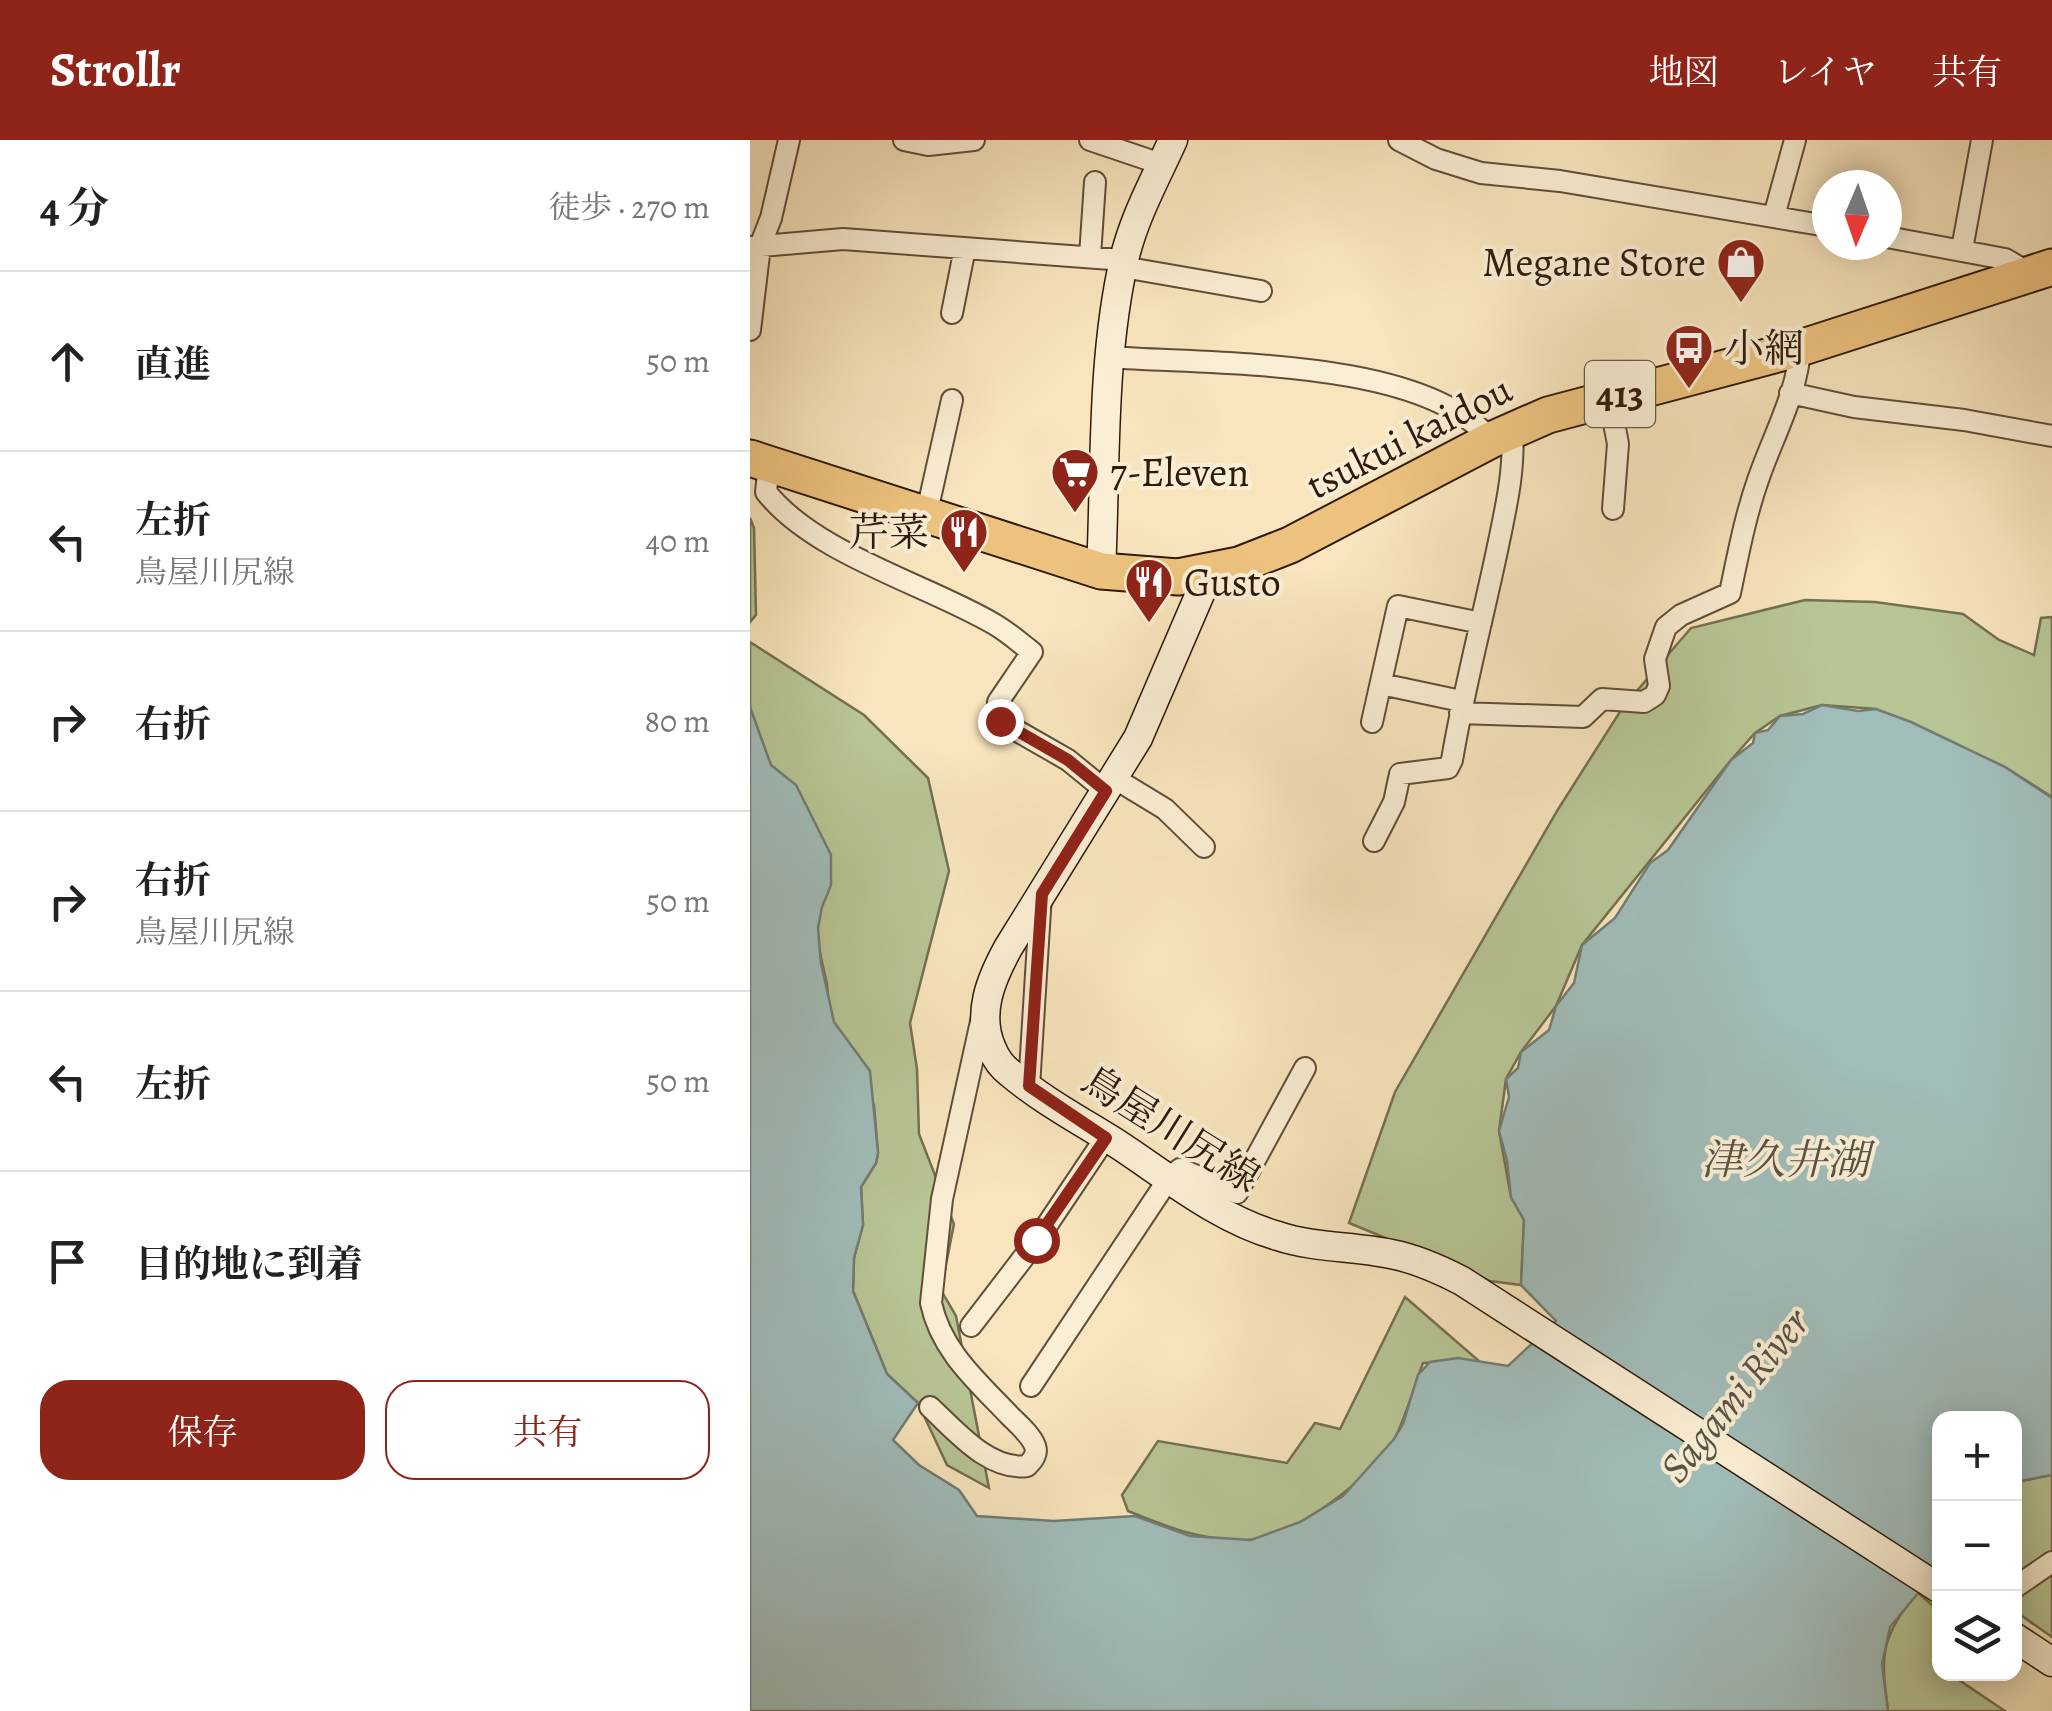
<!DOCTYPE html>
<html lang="ja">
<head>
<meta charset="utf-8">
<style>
  :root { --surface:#fff; --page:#f6f6f6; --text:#222; --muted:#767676; --line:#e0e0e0; --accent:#8f2418 }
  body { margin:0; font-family:Alegreya,"Noto Serif JP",serif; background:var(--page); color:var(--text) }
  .controls { position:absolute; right:30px; bottom:30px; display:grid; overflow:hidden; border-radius:20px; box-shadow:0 5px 25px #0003 }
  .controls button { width:90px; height:90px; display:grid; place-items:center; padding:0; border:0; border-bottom:2px solid var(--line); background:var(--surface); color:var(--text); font:50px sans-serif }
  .compass { position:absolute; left:1062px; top:30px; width:90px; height:90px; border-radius:50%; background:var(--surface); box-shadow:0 5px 25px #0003; rotate:182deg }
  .stop { position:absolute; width:30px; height:30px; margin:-22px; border:8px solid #8f2418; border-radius:50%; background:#fff }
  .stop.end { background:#8f2418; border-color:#fff; box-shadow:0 2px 10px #0008 }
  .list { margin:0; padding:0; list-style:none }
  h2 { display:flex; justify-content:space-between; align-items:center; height:130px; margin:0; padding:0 40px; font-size:42px }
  h2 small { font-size:32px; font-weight:400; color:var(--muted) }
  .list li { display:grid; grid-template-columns:65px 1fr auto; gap:30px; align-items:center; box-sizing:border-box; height:180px; padding:0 40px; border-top:2px solid var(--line) }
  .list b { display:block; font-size:38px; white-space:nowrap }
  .list p { margin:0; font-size:32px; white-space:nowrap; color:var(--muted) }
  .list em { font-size:32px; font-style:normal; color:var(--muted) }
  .actions { display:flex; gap:20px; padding:30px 40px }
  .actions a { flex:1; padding:22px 0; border:2px solid var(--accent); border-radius:30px; text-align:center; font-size:35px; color:var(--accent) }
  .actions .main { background:var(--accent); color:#fff }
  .icon { flex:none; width:55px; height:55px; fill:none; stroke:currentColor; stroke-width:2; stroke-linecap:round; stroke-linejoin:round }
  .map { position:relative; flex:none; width:1302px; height:1571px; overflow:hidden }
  header { display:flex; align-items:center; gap:60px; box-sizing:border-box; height:140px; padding:0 50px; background:var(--accent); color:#fff }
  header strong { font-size:48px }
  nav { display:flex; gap:55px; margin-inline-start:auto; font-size:35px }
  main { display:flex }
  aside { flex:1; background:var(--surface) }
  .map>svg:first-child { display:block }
  .green { fill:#b8c695; stroke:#747050; stroke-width:2.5 }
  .water { fill:#a1bdba; stroke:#737c74; stroke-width:2.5 }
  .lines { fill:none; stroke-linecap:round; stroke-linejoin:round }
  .street-casing { stroke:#614d38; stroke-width:24 }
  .secondary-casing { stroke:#2f1a0b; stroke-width:31 }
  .highway-casing { stroke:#2f1a0b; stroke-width:39 }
  .street { stroke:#faeed4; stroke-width:20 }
  .secondary { stroke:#faeed4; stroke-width:28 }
  .highway { stroke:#ecc27e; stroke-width:35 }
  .route { stroke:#8f2418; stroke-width:12 }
  .labels { text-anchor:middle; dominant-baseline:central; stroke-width:8; stroke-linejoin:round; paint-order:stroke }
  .shield { fill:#faeed4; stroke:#6c5a47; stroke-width:2.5 }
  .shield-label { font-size:38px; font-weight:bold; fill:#2f1a0b }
  .poi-label { font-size:40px; fill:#2f1a0b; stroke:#faeed4; text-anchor:start }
  .street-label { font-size:40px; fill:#2f1a0b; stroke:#faeed4 }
  .water-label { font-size:42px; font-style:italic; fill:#575348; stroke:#faeed4 }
</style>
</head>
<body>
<header>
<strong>Strollr</strong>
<nav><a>地図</a><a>レイヤ</a><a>共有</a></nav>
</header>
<main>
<aside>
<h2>4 分<small>徒歩 · 270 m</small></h2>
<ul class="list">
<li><svg class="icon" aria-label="ahead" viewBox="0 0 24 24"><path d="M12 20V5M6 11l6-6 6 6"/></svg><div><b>直進</b></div><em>50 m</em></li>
<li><svg class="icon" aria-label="left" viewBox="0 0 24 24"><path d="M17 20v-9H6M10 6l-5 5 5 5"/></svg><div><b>左折</b><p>鳥屋川尻線</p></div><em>40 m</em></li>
<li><svg class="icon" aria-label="right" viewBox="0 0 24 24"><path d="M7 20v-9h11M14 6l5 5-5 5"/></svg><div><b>右折</b></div><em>80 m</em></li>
<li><svg class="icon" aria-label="right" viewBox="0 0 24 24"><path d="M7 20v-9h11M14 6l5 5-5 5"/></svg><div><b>右折</b><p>鳥屋川尻線</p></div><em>50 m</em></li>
<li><svg class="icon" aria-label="left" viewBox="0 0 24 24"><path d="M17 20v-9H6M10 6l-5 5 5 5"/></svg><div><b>左折</b></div><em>50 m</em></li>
<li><svg class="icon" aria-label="arrive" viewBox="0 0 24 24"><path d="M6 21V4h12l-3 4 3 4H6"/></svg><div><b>目的地に到着</b></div></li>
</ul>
<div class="actions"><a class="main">保存</a><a>共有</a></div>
</aside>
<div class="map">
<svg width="1302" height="1571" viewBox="0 0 1302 1571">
  <rect width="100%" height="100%" fill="#f8e5bd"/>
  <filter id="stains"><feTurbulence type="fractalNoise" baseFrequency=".002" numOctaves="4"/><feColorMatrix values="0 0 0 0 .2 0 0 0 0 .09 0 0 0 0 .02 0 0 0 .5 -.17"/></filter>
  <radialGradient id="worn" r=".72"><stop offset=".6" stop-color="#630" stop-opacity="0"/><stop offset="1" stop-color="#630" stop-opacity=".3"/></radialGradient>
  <path class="green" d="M0,378L4,388L6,475L0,482Z
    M1055,460L1125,462L1213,474L1249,500L1284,515L1291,478L1302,477V657L1255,627L1126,569L1072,565L1030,576L1005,593L981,620L832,805L806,866L771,912L756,939L749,991L761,1057L774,1080L771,1145L740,1141L599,1083L645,952L807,671L873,567L941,488Z
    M0,502L114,575L178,638L199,731L160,883L167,929L169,994L204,1084L191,1150L206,1176L239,1348L197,1325L168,1263L137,1234L103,1151L104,1118L113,1084L111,1047L126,1023L128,1013L124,965L80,882L77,844L64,787L17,625L0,586Z
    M655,1157L729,1221L673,1223C664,1247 657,1273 646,1296C625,1336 544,1398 498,1400C455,1402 417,1387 378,1371L372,1355L408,1301L537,1323L565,1283L590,1289Z
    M1302,1335V1497L1265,1471V1342Z
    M1167,1452L1189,1471L1190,1534H1200L1255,1571H1138C1130,1512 1131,1499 1167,1452Z"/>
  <path class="water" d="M1072,565L1108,571L1126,569L1161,582L1255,627L1302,658V1335L1265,1342L1264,1278H1190L1189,1428L1140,1487L1132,1524L1138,1571H0V567L21,625L46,645L81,715V745L72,767L68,788L71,823L84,882L120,931L128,1013L126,1023L111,1047L113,1085L104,1118L103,1151L137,1234L168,1263L143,1300L169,1325L209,1350L227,1376L304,1381L385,1376L440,1396L501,1400L550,1382L593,1356L644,1299L653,1284L668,1235L680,1222L708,1218L758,1226L806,1181L771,1145L774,1080L761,1057L757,1021L749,991L759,957L756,939L768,928L771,912L799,890L806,866L824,843L832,805L865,778L900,723L918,710L981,620L1003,603L1005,593L1018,590L1030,576L1053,574Z"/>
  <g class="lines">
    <g class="street-casing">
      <path id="street" d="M154,0L178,5L224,0
        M340,0L411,24
        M649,0L686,19L731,33L810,41L1077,86
        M1024,76L1045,0
        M1137,97L1255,119L1281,134
        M0,107L93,99L374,120
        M1212,109L1232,0
        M340,116L345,42
        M373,127L511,151
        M202,173L215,108
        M0,190L10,106L21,78L39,0
        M360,217C461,225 672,217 741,300
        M1040,253L1104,267L1214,280L1302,296
        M859,257L868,304L863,369
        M19,324L16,352C65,414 176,444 244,484C258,492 270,503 282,512L248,562L250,581L318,620L356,651
        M176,376L202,260
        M631,544L711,561
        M710,573L833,577L852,559L894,562L905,555L909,546L905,519L916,487L931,475L980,453C988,415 995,377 1008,340C1022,298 1048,253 1050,208
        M622,582L648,466L731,483
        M364,638L415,669L454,707
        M624,701L644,662L650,634L698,628L702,620C714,548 733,478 748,406C756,367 765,329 762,290
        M279,947L291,754
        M221,1186L287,1100L356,997
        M281,1246L419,1038L430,1029L487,1053L555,928
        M180,1267C206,1291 239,1331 277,1326C283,1320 288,1314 285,1306C281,1295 268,1284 260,1276C228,1242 191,1211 181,1163L192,1059L232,877
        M1264,1448L1302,1422"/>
    </g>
    <g class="secondary-casing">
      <path id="secondary" d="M351,431C356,328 351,222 374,120C384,77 405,40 423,0
        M459,433L388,598L258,808C241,839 226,874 242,909C246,919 252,927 260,933C293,961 333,982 369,1005C419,1038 469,1079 528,1096C564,1108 603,1106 641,1114C667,1119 689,1129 712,1141L1190,1449
        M1264,1497L1302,1522"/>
    </g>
    <g class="highway-casing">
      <path id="highway" d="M0,318L351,431L428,437L489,425L540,405L741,300L798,275L1050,208L1302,127"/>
    </g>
    <use href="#street" class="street"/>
    <use href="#secondary" class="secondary"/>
    <use href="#highway" class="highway"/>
  </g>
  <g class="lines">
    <path class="route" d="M250,581L318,620L356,651L292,754L279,946L356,998L286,1100"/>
  </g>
  <defs>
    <g id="shop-pin" transform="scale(2.5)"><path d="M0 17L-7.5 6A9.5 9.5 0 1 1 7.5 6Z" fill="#8f2418" stroke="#faeed4"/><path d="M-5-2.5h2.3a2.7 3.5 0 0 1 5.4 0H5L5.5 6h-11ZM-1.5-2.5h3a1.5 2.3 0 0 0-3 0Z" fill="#fff"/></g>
    <g id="bus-pin" transform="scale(2.5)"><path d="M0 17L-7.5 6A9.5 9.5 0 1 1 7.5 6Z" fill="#8f2418" stroke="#faeed4"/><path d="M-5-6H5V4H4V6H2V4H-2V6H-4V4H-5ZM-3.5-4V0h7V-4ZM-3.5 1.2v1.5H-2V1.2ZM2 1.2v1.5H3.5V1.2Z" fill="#fff"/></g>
    <g id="supermarket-pin" transform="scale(2.5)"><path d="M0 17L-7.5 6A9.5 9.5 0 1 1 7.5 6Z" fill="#8f2418" stroke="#faeed4"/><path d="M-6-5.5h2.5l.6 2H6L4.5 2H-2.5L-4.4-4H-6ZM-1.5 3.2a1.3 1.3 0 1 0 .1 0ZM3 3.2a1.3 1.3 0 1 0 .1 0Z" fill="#fff"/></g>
    <g id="restaurant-pin" transform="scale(2.5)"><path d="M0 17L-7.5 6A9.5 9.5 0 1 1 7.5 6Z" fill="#8f2418" stroke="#faeed4"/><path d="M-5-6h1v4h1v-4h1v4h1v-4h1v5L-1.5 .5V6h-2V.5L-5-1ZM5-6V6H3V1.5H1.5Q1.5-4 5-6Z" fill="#fff"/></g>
  </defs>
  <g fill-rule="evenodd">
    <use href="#shop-pin" x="991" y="122"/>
    <use href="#bus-pin" x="939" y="208"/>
    <use href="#supermarket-pin" x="325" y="332"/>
    <use href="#restaurant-pin" x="214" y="392"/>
    <use href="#restaurant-pin" x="399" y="442"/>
  </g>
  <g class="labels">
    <rect class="shield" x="835" y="221" width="70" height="66" rx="8"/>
    <g class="shield-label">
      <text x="870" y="254">413</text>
    </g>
    <g class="poi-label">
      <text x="956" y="122" text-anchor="end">Megane Store</text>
      <text x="974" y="208">小網</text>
      <text x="360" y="332">7-Eleven</text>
      <text x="179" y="392" text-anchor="end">芹菜</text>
      <text x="434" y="442">Gusto</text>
    </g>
    <g class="street-label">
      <text transform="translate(659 297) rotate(-27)">tsukui kaidou</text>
      <text transform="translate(421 989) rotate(32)">鳥屋川尻線</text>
    </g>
    <g class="water-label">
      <text x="1035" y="1019">津久井湖</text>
      <text transform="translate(984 1255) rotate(-51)">Sagami River</text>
    </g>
  </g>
  <rect width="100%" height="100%" filter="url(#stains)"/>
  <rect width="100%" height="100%" fill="url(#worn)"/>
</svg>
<div class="controls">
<button>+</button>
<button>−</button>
<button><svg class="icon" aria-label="layers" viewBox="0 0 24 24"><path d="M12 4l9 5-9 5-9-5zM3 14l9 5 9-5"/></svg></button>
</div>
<svg class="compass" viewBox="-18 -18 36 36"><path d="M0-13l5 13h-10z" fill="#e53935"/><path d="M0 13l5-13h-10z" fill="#767676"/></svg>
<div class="stop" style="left:286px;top:1100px"></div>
<div class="stop end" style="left:250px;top:581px"></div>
</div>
</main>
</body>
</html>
